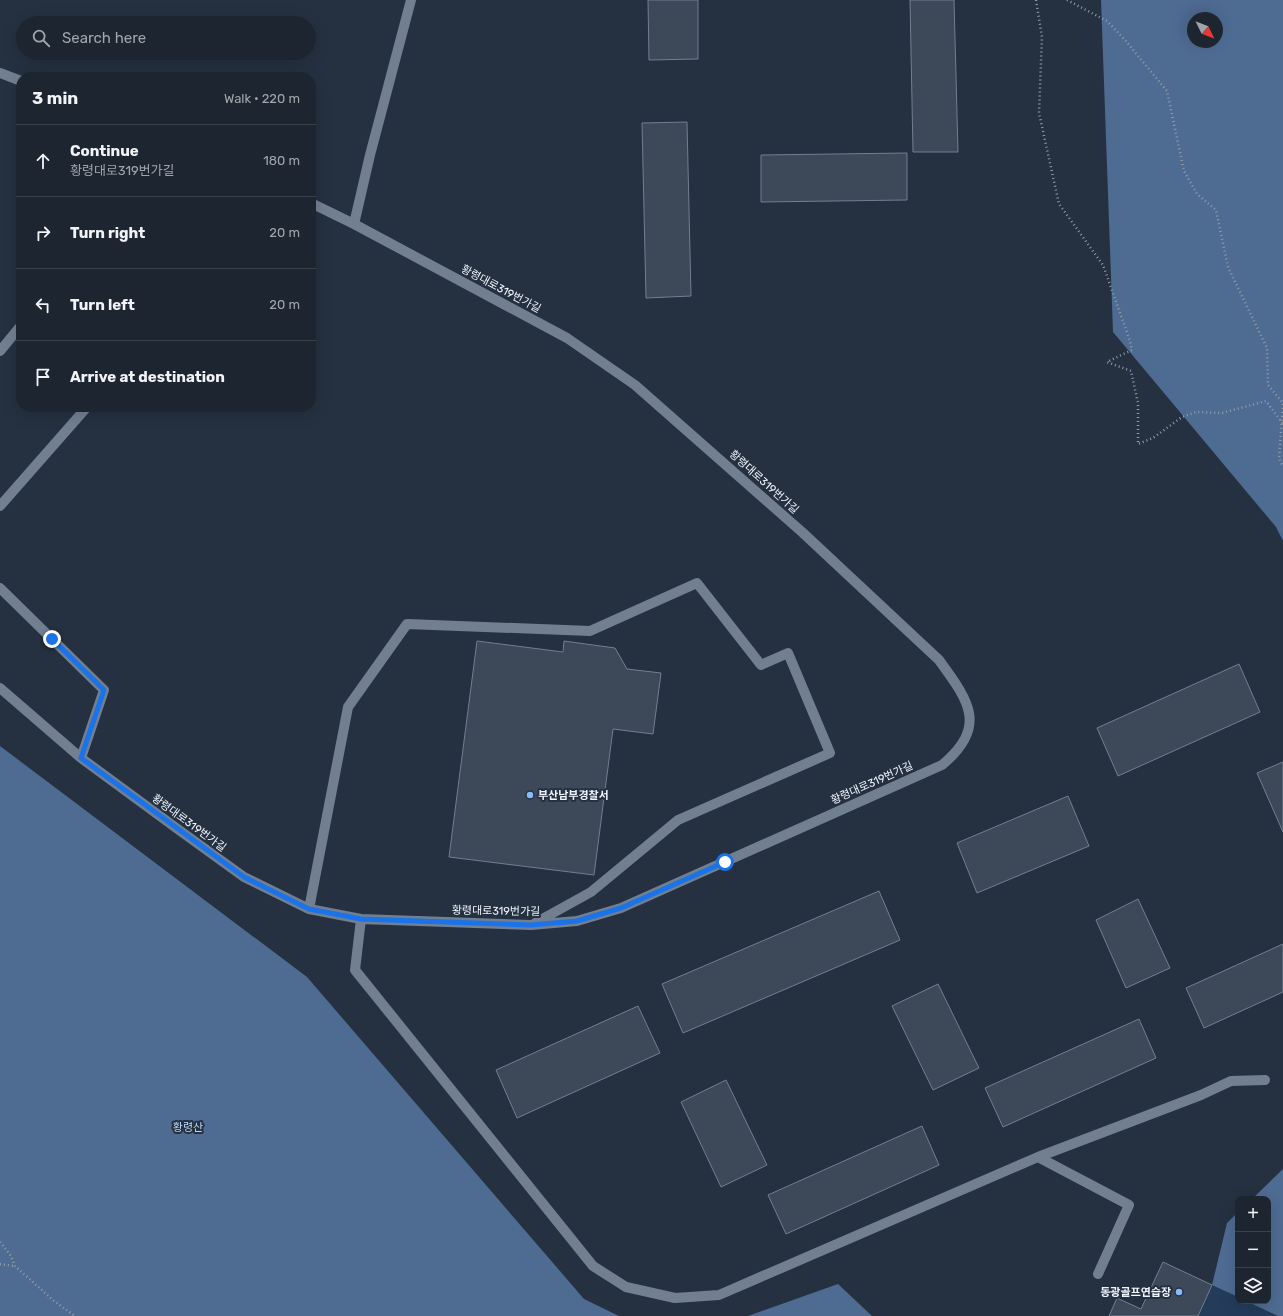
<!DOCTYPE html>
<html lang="en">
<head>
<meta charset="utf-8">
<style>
  :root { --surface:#1c2530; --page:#252d38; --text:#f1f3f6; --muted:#a0a5ab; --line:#3a424c }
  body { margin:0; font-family:Rubik,"Noto Sans KR",sans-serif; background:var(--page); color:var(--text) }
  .controls { position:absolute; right:12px; bottom:12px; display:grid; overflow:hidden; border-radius:8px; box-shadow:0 4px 16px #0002 }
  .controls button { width:36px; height:36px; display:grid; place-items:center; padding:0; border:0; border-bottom:1px solid var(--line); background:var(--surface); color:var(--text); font:20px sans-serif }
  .compass { position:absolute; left:1187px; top:12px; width:36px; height:36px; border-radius:50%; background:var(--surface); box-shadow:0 4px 16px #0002; rotate:133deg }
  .stop { position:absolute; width:12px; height:12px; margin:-9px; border:3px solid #1a73e8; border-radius:50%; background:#fff }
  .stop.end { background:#1a73e8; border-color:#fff; box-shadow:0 1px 4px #0008 }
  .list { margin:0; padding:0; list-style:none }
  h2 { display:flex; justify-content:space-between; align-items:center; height:52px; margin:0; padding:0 16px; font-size:17px }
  h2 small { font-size:13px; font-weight:400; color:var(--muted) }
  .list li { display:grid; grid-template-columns:26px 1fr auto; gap:12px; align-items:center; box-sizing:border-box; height:72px; padding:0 16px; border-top:1px solid var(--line) }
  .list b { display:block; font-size:15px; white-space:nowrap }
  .list p { margin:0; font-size:13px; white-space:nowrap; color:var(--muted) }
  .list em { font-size:13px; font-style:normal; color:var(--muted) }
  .icon { flex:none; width:22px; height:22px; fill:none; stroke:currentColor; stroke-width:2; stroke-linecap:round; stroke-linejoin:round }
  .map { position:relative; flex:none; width:1283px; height:1316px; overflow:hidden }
  .search { position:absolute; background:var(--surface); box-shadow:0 4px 16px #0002; left:16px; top:16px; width:300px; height:44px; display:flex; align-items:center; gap:10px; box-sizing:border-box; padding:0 14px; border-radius:22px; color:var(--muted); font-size:15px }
  .panel { position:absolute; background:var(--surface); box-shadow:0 4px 16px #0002; left:16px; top:72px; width:300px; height:340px; border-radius:16px }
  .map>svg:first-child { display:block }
  .green { fill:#243b5a }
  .forest { fill:#4e6b92; fill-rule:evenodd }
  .building { fill:#3d4959; stroke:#717f91 }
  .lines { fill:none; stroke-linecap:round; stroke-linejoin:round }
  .path { stroke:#949ca8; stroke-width:2.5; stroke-dasharray:1 3; stroke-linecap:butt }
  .minor { stroke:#717f91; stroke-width:10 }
  .route { stroke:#1a73e8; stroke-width:5 }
  .poi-dot { fill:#89bafc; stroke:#253140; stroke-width:1.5 }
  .labels { text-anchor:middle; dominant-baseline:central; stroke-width:4; stroke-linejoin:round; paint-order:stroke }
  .street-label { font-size:11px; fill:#eff5fd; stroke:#253140 }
  .poi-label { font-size:11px; font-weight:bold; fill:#eff5fd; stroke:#253140; text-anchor:start }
  .park-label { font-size:11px; fill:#bbd8fd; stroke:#253140 }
</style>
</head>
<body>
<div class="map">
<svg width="1283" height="1316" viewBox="0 0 1283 1316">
  <rect width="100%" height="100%" fill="#253140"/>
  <path class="green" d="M1212,1285L1238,1297V1301H1246L1278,1316H1198Z"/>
  <path class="forest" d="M1101,0H1283V541L1276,527L1113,332ZM1193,18H1217V42H1193Z
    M0,746L307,977L584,1299L619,1316H0Z
    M1283,1169V1316H1278L1246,1301H1268V1199H1252Z
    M1238,1212V1297L1212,1285L1227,1223Z
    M838,1284L872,1316H748Z"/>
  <path class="building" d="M648,0H698V59L649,60Z
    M910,0H954L958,152H913Z
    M687,122L691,296L646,298L642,123Z
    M907,153V200L761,202V155Z
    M477,641L563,652L564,641L615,648L627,669L661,673L653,734L613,729L594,875L449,857Z
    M1239,664L1260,712L1118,776L1097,728Z
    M1283,762V832L1257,773Z
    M1068,796L1089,846L977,893L957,843Z
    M879,891L900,940L683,1033L662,984Z
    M1138,899L1170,968L1126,988L1096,920Z
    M1283,944V992L1204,1028L1186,988Z
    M938,984L979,1068L933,1090L892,1006Z
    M638,1006L660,1053L517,1118L496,1070Z
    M1139,1019L1156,1058L1003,1127L985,1088Z
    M726,1080L767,1165L721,1187L681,1102Z
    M922,1126L939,1165L786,1234L768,1195Z
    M1163,1262L1212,1285L1198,1316H1109L1117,1298L1141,1309Z"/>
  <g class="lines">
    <path class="path" d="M1036,0L1042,37L1039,113L1059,204L1103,265L1130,341L1132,350L1107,362L1131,371L1138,403V444L1153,438L1182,417L1196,412L1222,413L1266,401L1283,424
      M1067,0L1107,21L1125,40L1167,91L1184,171L1197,194L1216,210L1228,267L1267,348L1268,385L1283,403L1279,458L1283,467
      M0,1242L11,1256L15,1266L54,1301L75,1316
      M0,1264L14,1266"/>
    <path class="minor" d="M0,73L21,81
      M354,224L370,155L411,0
      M0,351L19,328L21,330
      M0,506L87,407
      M0,588L104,690L81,758
      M0,688L81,758L179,830L244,877L309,909L361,919L531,925L577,921L621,908L942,765C989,726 968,700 939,660L802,532L635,385L567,338L354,224L311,203
      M309,909L348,707L407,624L590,631L697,583L761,665L788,653L830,753L678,820L591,892L535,923
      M361,919L355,970L593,1266L626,1287L675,1298L719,1295L1038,1157L1201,1095L1231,1081L1265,1080
      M1038,1157L1129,1205L1098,1274"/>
  </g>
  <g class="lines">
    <path class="route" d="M52,639L104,690L81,758L244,877L309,909L361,919L531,925L577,921L621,908L725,862"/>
  </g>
  <g class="poi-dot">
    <circle cx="530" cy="795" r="4"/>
    <circle cx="1179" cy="1292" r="4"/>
  </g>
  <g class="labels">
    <g class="street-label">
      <text transform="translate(501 289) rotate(28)">황령대로319번가길</text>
      <text transform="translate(764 482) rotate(42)">황령대로319번가길</text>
      <text transform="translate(872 783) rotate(-24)">황령대로319번가길</text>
      <text transform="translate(189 823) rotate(36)">황령대로319번가길</text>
      <text transform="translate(496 911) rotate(1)">황령대로319번가길</text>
    </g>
    <g class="poi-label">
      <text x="538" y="795">부산남부경찰서</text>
      <text x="1171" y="1292" text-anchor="end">동광골프연습장</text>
    </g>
    <g class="park-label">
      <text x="188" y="1127">황령산</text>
    </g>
  </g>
</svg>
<div class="controls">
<button>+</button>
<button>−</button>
<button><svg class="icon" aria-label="layers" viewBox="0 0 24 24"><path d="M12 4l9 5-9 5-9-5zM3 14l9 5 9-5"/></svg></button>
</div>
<svg class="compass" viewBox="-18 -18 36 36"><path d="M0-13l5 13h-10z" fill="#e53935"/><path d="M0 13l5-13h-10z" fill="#a0a5ab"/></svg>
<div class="stop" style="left:725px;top:862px"></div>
<div class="stop end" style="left:52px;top:639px"></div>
<div class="search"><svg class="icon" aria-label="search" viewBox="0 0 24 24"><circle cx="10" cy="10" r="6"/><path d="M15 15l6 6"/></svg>Search here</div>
<section class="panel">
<h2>3 min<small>Walk · 220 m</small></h2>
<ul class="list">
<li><svg class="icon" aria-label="ahead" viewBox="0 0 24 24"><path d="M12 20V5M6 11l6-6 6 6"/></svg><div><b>Continue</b><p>황령대로319번가길</p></div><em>180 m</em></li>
<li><svg class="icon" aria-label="right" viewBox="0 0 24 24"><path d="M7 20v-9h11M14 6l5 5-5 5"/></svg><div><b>Turn right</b></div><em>20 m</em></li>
<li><svg class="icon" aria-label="left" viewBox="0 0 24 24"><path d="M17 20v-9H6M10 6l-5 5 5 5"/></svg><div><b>Turn left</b></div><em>20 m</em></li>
<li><svg class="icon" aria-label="arrive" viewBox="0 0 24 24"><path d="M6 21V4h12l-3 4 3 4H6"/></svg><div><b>Arrive at destination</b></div></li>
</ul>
</section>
</div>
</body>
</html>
